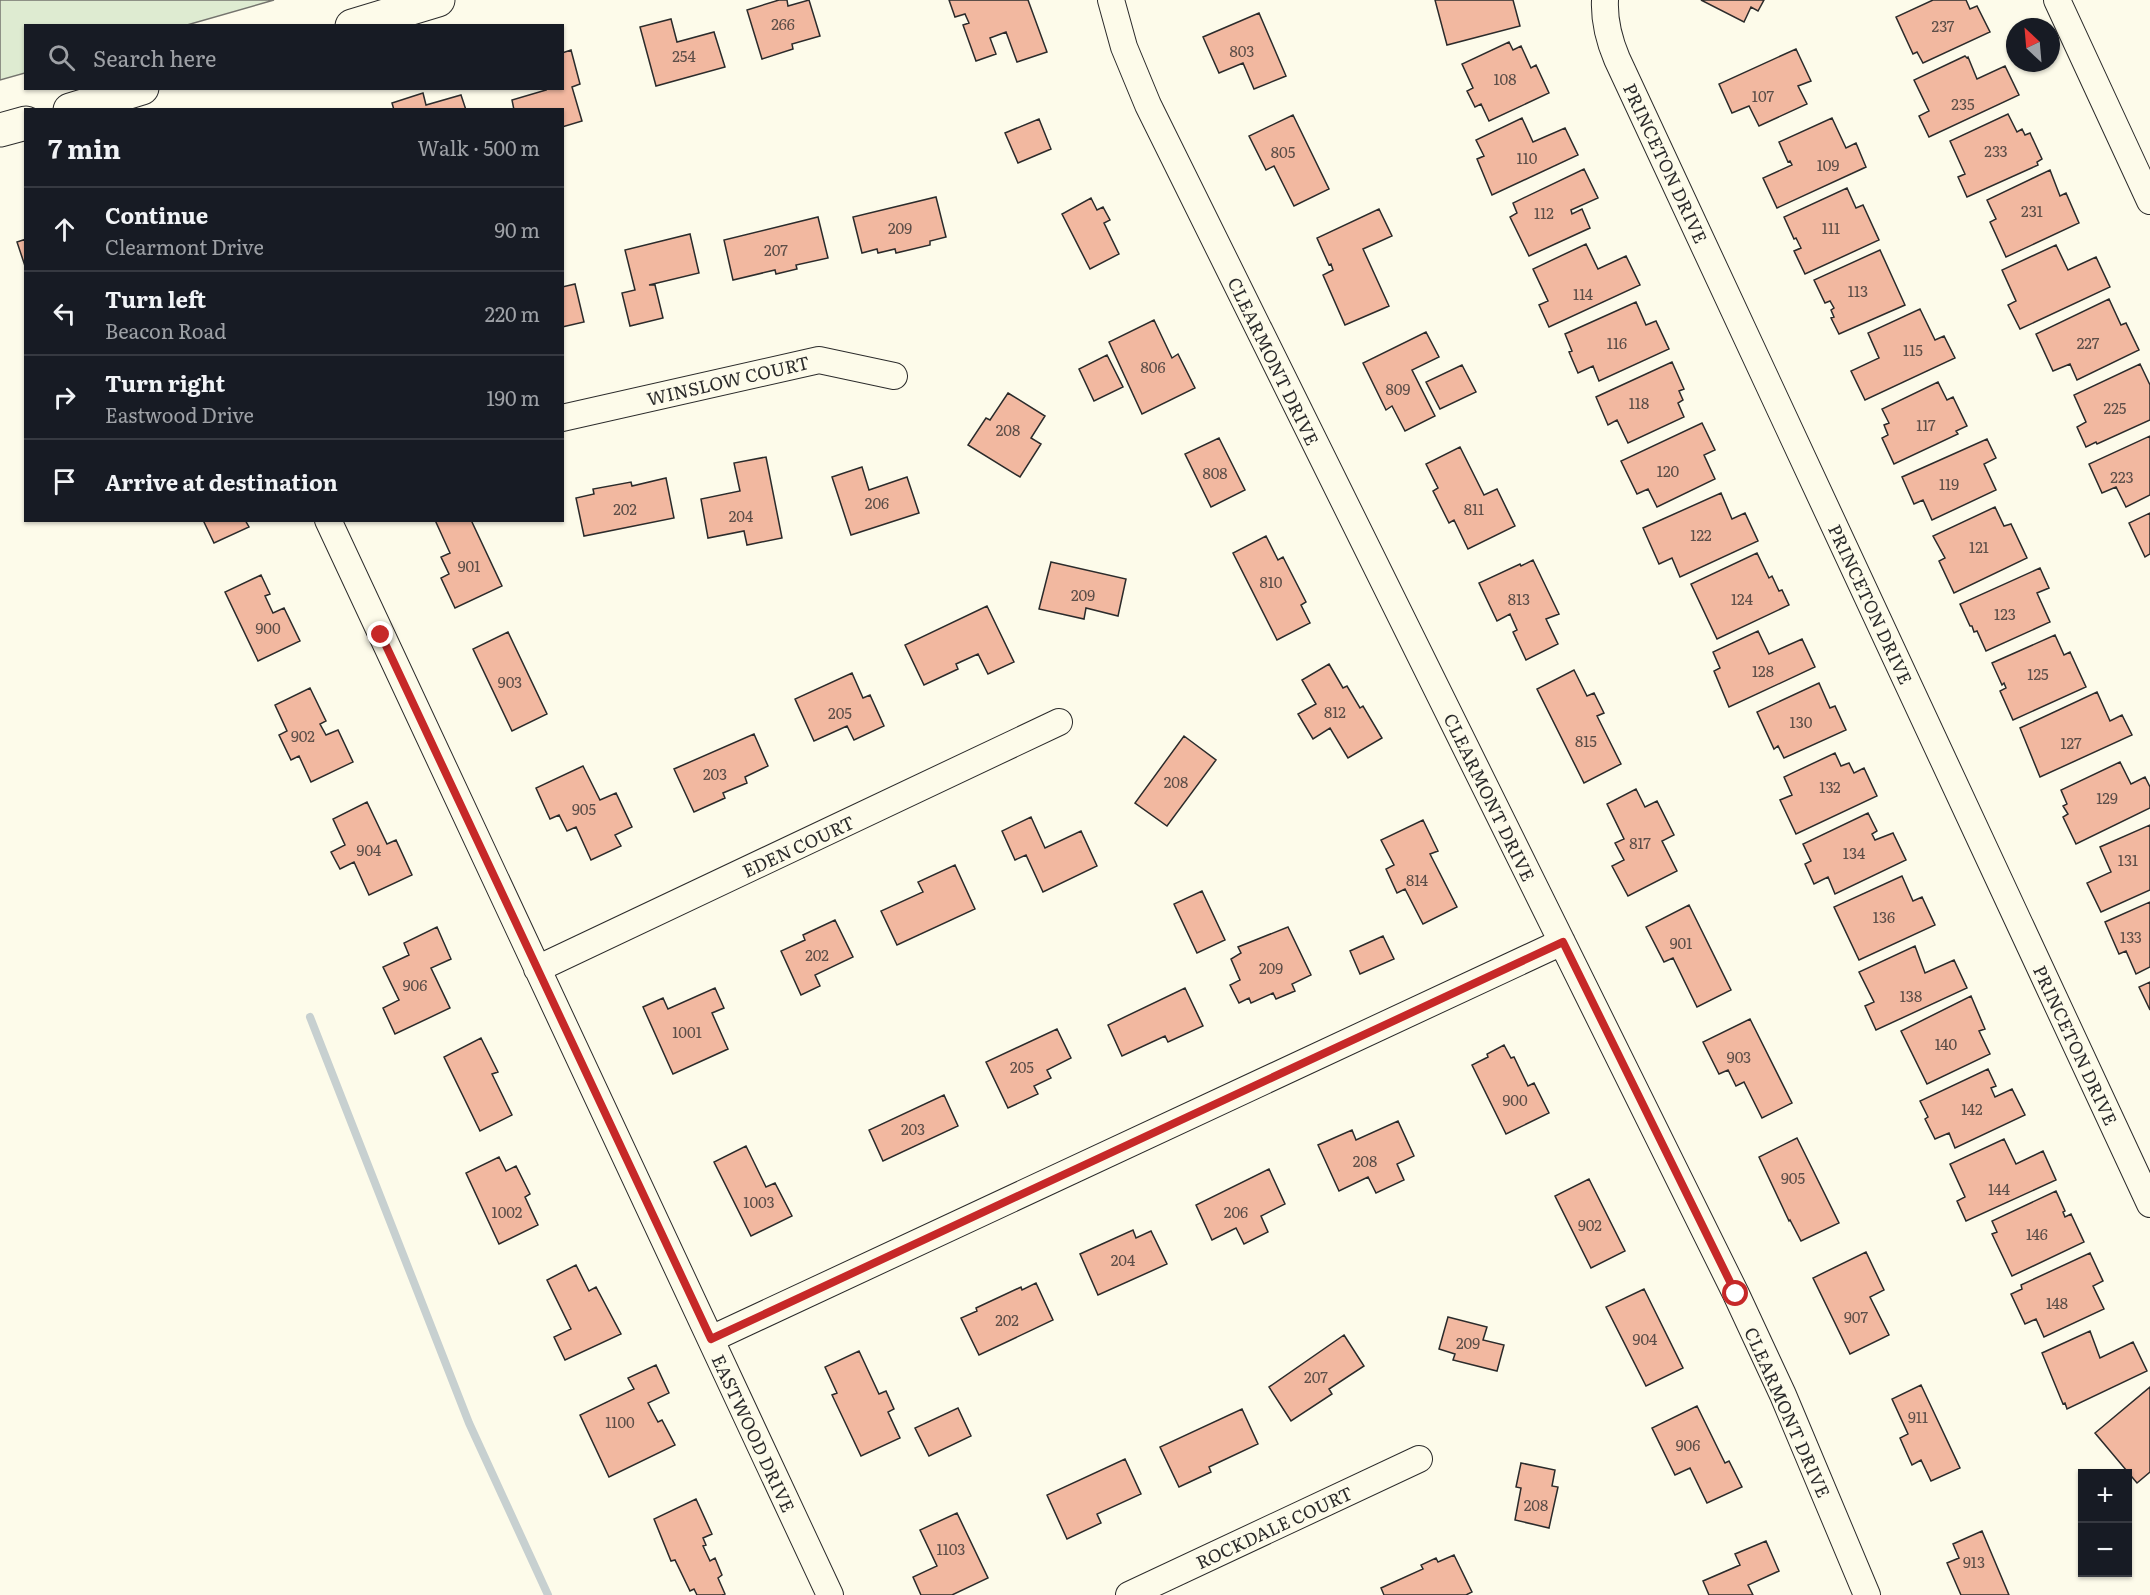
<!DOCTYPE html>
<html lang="en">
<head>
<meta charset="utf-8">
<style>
  :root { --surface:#171b24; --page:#242831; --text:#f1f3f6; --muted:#9ea1a6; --line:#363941 }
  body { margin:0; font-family:Literata,serif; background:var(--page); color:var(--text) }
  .controls { position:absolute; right:18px; bottom:18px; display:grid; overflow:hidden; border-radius:0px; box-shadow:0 2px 4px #0004 }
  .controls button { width:54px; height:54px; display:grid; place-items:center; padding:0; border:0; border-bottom:2px solid var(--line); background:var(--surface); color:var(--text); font:30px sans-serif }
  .compass { position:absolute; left:2006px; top:18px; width:54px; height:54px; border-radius:50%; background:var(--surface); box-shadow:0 2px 4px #0004; rotate:334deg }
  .stop { position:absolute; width:18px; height:18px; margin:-14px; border:4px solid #c62828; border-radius:50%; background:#fff }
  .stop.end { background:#c62828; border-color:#fff; box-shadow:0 2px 6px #0008 }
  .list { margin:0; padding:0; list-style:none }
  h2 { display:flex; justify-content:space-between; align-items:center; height:78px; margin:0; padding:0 24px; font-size:26px }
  h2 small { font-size:20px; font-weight:400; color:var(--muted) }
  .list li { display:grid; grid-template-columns:39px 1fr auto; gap:18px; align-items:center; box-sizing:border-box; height:84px; padding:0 24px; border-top:2px solid var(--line) }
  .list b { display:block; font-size:22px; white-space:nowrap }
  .list p { margin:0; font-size:20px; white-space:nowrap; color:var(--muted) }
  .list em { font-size:20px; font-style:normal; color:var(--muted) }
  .icon { flex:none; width:33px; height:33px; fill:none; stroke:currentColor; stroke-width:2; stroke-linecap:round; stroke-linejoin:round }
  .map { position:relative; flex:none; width:2150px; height:1595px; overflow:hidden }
  .search { position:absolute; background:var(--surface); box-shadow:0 2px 4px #0004; left:24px; top:24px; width:540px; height:66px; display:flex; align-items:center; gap:15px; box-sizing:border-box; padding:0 21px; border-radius:0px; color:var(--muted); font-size:22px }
  .panel { position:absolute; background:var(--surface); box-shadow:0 2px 4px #0004; left:24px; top:108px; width:540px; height:414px; border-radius:0px }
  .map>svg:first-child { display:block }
  .green { fill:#deebd1; stroke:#74746e; stroke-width:1.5 }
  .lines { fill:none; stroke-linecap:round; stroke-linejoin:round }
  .stream { stroke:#c7d0d0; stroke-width:8 }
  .building { fill:#f2b8a0; stroke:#2b2b2b; stroke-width:1.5 }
  .street-casing { stroke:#2b2b2b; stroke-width:28 }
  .secondary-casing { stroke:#2b2b2b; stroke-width:35 }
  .street { stroke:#fdfbea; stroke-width:26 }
  .secondary { stroke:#fdfbea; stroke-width:33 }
  .route { stroke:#c62828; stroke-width:8 }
  .labels { text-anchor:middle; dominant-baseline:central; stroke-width:4.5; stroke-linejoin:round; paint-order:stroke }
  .number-label { font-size:15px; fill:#5d4e48 }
  .street-label { font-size:18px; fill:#2b2b2b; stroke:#fdfbea }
</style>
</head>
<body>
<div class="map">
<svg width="2150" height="1595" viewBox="0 0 2150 1595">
  <rect width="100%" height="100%" fill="#fdfbea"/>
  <path class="green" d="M0,0H274L187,25L26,26L25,73L0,80Z"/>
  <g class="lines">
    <path class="stream" d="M310,1017L469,1423L548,1595"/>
  </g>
  <path class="building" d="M779,0H787L788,6L809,0L820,36L792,44L793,49L762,59L747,10Z
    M949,0H1028L1047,52L1017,62L1006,32L990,38L996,54L976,61L963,25L969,23L965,14L955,17Z
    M1435,0H1513L1520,26L1447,45Z
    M1701,0H1764L1758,11L1751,7L1744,22Z
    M1933,0H1966L1970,9L1977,6L1990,32L1923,63L1917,52L1913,54L1896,17Z
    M1259,13L1286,76L1254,89L1243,63L1219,73L1203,37Z
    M671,19L677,42L714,32L725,67L656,86L640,27Z
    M1509,42L1513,50L1521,46L1531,68L1536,65L1549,93L1489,121L1481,104L1475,107L1467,91L1473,88L1462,64Z
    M1796,49L1811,81L1798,86L1807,104L1759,126L1749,106L1732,113L1719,84Z
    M571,50L580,84L572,87L582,121L562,127V110H514L512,100L546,90L545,88H562V53Z
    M1965,56L1967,58L1968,57L1977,79L2005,66L2019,95L1929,137L1919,116L1929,111L1914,80Z
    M423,93L426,105L461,95L466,110H394L392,103Z
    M2008,114L2017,132L2022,129L2025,135L2030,133L2042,159L2037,162L2038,165L1967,197L1958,177L1965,174L1950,141Z
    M1293,115L1329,189L1294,206L1274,166L1266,170L1249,136Z
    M1522,118L1533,142L1565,128L1578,155L1492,195L1477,159L1484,156L1476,140Z
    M1832,118L1846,148L1856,143L1866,167L1777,208L1763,178L1792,165L1790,161L1788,162L1779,142Z
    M1039,119L1051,149L1018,163L1005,133Z
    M1584,169L1598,198L1571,210L1572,214L1582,209L1590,228L1529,256L1510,217L1517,213L1513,203Z
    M2050,170L2060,196L2066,193L2079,223L2006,257L1990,222L1996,219L1987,200Z
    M1847,188L1856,208L1863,205L1879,240L1805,274L1794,251L1801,248L1796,238L1794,239L1784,217Z
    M936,197L946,237L930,241V245L896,253L895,249L878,253L877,249L862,253L853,217Z
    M1091,198L1097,210L1103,207L1110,220L1104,223L1119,254L1090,269L1062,214Z
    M1379,209L1392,236L1363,249L1389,306L1345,325L1323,275L1333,270L1331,264L1329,265L1317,238Z
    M818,217L828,258L796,265L797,269L776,274L775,270L733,280L724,240Z
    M690,234L699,273L649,285H655L663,318L630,326L622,293L635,290L625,250Z
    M26,239V269L17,242Z
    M1586,244L1598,269L1626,256L1640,285L1549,327L1539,305L1548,301L1533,269Z
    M2056,245L2068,270L2096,257L2110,287L2020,329L2008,305L2016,301L2002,270Z
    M1880,250L1905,305L1839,334L1831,318L1834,317L1831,310L1834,308L1830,301L1825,303L1814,280Z
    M575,284L584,322L562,327V287Z
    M2109,299L2121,325L2126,323L2139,350L2077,380L2070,364L2053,371L2036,334Z
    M1636,302L1646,325L1656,321L1669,349L1599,381L1593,366L1578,373L1569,352L1572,351L1565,334Z
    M1920,309L1935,340L1944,336L1955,358L1865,400L1851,371L1879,358L1868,333Z
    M1154,320L1172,358L1178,354L1195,388L1142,414L1109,342Z
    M1426,332L1439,357L1412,370L1435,416L1405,431L1392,406L1386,410L1363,363Z
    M1107,355L1123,387L1094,401L1079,369Z
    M1672,362L1684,389L1679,391L1683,400L1678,403L1684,417L1628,443L1617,420L1608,425L1596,397Z
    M2140,364L2150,385V420L2097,444L2096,442L2086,447L2077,427L2086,422L2074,395Z
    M1462,365L1476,392L1440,409L1426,382Z
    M1938,382L1947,400L1953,397L1967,426L1956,431L1958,434L1894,464L1882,438L1888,435L1884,425L1889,423L1882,409Z
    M1008,393L1045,416L1031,438L1041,444L1020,477L968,445L986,418L990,420Z
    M1702,423L1715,450L1704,455L1715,479L1657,507L1648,489L1637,494L1621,461Z
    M2150,436V495L2126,507L2116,487L2102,493L2089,464Z
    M1219,438L1245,490L1211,507L1185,454Z
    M1987,439L1996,458L1984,464L1996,490L1932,520L1923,500L1914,504L1902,477Z
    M1460,447L1484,495L1497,489L1515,526L1468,549L1454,520L1449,523L1433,491L1438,488L1426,464Z
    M766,457L782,538L747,545L744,531L708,538L701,499L740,491L734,463Z
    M862,467L869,490L907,477L919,513L851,535L832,477Z
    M666,478L674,518L584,536L576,498L594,494L593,489L631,482L632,486Z
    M1721,493L1732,519L1745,513L1758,541L1680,577L1672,558L1659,564L1643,528Z
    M1995,507L2004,526L2011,524L2027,558L1954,593L1939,561L1945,558L1933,536Z
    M2150,513V554L2145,557L2129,523Z
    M203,520H245L249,527L214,543Z
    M435,520H471L502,586L455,608L441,578L449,574L441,557L450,553Z
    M1266,536L1278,560L1283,557L1306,602L1301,605L1310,623L1277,640L1233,553Z
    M1757,553L1769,578L1772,576L1779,591L1782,590L1789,605L1717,639L1691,584Z
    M1533,560L1559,614L1546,619L1558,644L1526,660L1513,632L1517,630L1510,614L1497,621L1479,583L1520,564L1521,566Z
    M1051,562L1126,579L1118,616L1086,608L1084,619L1039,609Z
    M2040,568L2049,588L2037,593L2050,622L1986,651L1977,631L1974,632L1972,626H1970L1960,604Z
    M261,575L270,594L265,596L273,613L284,608L300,641L258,661L225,592Z
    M987,606L1014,662L988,674L978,654L956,664L958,669L924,685L905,645Z
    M1758,631L1769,654L1802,639L1815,667L1729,707L1714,671L1720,668L1713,652Z
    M508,632L547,714L512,731L473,649Z
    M2055,635L2064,655L2070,652L2086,687L2013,720L2000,691L2006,688L2004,683L2002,685L1992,663Z
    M1329,664L1343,688L1347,686L1360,708L1363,706L1382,738L1348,758L1330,728L1313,739L1298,714L1316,704L1302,680Z
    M1574,670L1587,696L1594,693L1604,713L1597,716L1621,764L1584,783L1537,689Z
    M852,673L863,698L870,695L884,726L854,740L847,726L814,741L795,699Z
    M1819,683L1830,708L1835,706L1846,730L1784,758L1778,746L1774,749L1757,712Z
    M310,688L326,721L320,724L326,735L338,730L353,762L311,782L299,756L291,760L279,735L287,731L275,705Z
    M2097,692L2110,721L2122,715L2132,735L2040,777L2020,728Z
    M754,734L768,766L745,777L747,783L723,793L725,798L694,812L674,769Z
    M1184,736L1216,760L1167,826L1135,803Z
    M1835,753L1841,766L1849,763L1854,773L1864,768L1877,796L1796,834L1780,800L1792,795L1784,777Z
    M2120,762L2131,784L2145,777L2150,787V808L2076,844L2063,817L2068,814L2063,806L2067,804L2061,790Z
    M583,766L600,800L616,793L632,827L615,835L621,846L591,860L576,827L567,831L559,815L550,819L536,788Z
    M1636,789L1645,807L1657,801L1674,835L1662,841L1677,871L1628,896L1612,866L1624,860L1615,843L1624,839L1607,804Z
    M367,802L387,844L396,840L412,875L369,895L354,862L340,869L331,852L345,845L333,819Z
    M1868,813L1877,831L1872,834L1875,840L1893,833L1906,860L1835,894L1828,877L1814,884L1805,864L1811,861L1803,844Z
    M1031,817L1045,848L1081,831L1097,866L1043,892L1026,855L1015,860L1002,831Z
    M1423,820L1438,851L1430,854L1457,907L1423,924L1405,889L1397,893L1386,869L1394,865L1381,840Z
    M2150,825V890L2101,912L2087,883L2111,872L2100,847Z
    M955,865L975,909L897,945L881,911L923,892L918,882Z
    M1902,876L1913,901L1922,897L1935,925L1859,960L1834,907Z
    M1202,891L1225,940L1197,953L1174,904Z
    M2150,902V967L2136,974L2126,951L2119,954L2105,922Z
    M1689,905L1731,990L1697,1007L1673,958L1664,962L1646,927Z
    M835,920L853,957L815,975L820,986L801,995L781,951L805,940L803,935Z
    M437,927L451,959L431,968L450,1008L395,1034L383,1008L399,1000L383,967L409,955L404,943Z
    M1288,927L1311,975L1292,984L1295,991L1276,999L1273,993L1251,1003L1249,998L1239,1003L1230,985L1240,980L1231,959L1241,953L1238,947Z
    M1383,936L1394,959L1360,974L1350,951Z
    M1915,946L1925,973L1954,960L1967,988L1876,1030L1865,1006L1874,1002L1859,972Z
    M2150,982V1010L2139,987Z
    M715,988L724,1008L712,1013L728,1049L673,1074L643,1007L663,998L668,1009Z
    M1185,988L1203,1026L1168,1042L1165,1036L1122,1056L1108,1025Z
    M1971,996L1985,1029L1979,1031L1990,1054L1927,1084L1901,1031Z
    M1750,1019L1792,1103L1762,1118L1744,1082L1736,1086L1728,1070L1719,1074L1703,1042Z
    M1057,1029L1071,1058L1047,1070L1051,1078L1034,1086L1038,1094L1008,1108L986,1062Z
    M481,1038L498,1072L492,1074L512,1115L480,1131L444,1057Z
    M1504,1045L1511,1058L1514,1057L1528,1086L1534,1083L1549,1113L1506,1134L1472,1065L1488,1057L1487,1054Z
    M1988,1069L1996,1086L1991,1088L1995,1097L2012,1089L2025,1115L1955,1148L1949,1133L1935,1139L1925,1119L1928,1117L1920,1101Z
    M944,1095L958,1126L883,1161L869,1130Z
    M1398,1121L1414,1156L1397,1164L1404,1180L1376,1193L1368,1177L1339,1191L1318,1145L1352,1130L1356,1140Z
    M1797,1138L1839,1223L1801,1241L1790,1220L1789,1221L1759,1157Z
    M2004,1139L2016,1164L2043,1151L2056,1180L1966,1221L1957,1201L1965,1197L1950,1164Z
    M746,1146L766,1187L775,1183L792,1216L751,1236L714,1162Z
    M499,1157L506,1171L516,1166L530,1194L525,1197L538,1225L499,1244L466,1173Z
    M1269,1169L1285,1204L1261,1216L1268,1232L1244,1244L1236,1228L1212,1240L1196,1205Z
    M1589,1179L1625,1251L1591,1268L1555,1196Z
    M2056,1191L2065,1211L2063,1212L2065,1217L2071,1214L2084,1242L2012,1276L1992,1234L1997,1232L1992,1221Z
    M1133,1230L1136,1238L1151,1231L1167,1264L1098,1295L1080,1254Z
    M1866,1252L1884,1290L1870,1297L1889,1335L1850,1354L1813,1278Z
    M2090,1253L2103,1281L2093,1286L2104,1309L2044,1337L2036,1319L2025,1324L2011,1294L2022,1289L2021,1285Z
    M576,1265L589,1291L596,1287L621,1334L565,1360L554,1337L571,1329L547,1280Z
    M1036,1283L1053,1320L979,1355L961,1318L977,1311L976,1308L1021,1287L1022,1290Z
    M1644,1289L1683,1368L1646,1386L1606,1307Z
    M1448,1317L1487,1327L1483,1340L1504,1345L1497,1371L1453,1360L1455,1354L1439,1349Z
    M2090,1331L2100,1358L2133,1342L2147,1371L2067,1409L2065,1403L2063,1404L2042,1353Z
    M1344,1335L1364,1366L1329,1389L1332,1394L1291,1421L1269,1387Z
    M859,1351L879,1394L886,1391L894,1409L888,1412L900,1438L861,1456L832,1395L837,1393L825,1367Z
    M656,1365L669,1393L648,1403L658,1422L662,1420L675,1445L609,1477L580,1415L634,1389L628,1378Z
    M1921,1385L1960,1468L1931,1481L1921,1460L1912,1465L1900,1438L1908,1434L1892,1399Z
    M2150,1387V1472L2137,1483L2095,1433Z
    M1697,1406L1725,1463L1729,1461L1742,1487L1707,1503L1690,1468L1675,1475L1652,1428Z
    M958,1408L971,1436L929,1456L915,1428Z
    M1242,1409L1258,1444L1209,1467L1211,1472L1179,1487L1160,1447Z
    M1125,1459L1141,1494L1097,1514L1101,1523L1067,1539L1047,1495Z
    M1521,1463L1555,1470L1552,1486L1558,1487L1549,1528L1515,1520L1521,1488L1516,1487Z
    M696,1499L712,1534L703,1538L706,1545L703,1546L710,1561L715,1558L722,1575L718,1578L725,1594L722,1595H697L694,1589L690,1591L675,1560L671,1561L654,1519Z
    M957,1513L988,1578L952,1595H921L913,1577L937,1566L920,1530Z
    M1982,1531L2009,1595H1961L1947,1563L1959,1558L1953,1544Z
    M1766,1541L1779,1571L1748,1585L1753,1595H1709L1703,1581L1740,1565L1735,1554Z
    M1454,1555L1472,1592L1466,1595H1384L1381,1588L1423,1569L1421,1565L1436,1558L1438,1562Z"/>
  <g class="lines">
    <g class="street-casing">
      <path id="street" d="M1111,0L1124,47L1148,105L1736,1294L1783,1395L1867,1595
        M1605,0C1604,21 1609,40 1617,59L2150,1204
        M2057,0L2150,201
        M562,418L819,360L894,376
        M328,520L830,1595
        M537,969L1059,722
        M711,1339L1562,942
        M1129,1595L1419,1459"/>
    </g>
    <g class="secondary-casing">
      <path id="secondary" d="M352,26L438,0
        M70,110L142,88
        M0,130L26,123"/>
    </g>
    <use href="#street" class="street"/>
    <use href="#secondary" class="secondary"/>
  </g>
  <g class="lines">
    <path class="route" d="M381,635L711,1339L1563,942L1736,1294"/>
  </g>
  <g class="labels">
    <g class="number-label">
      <text x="783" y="23">266</text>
      <text x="1943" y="25">237</text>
      <text x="1242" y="50">803</text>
      <text x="684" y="55">254</text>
      <text x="1505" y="78">108</text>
      <text x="1763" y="95">107</text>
      <text x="1963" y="103">235</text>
      <text x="1996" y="150">233</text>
      <text x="1283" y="151">805</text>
      <text x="1527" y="157">110</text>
      <text x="1828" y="164">109</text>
      <text x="2032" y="210">231</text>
      <text x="1544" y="212">112</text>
      <text x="900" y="227">209</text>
      <text x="1831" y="227">111</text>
      <text x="776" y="249">207</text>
      <text x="1858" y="290">113</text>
      <text x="1583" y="293">114</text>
      <text x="1617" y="342">116</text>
      <text x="2088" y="342">227</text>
      <text x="1913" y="349">115</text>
      <text x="1153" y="366">806</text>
      <text x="1398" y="388">809</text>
      <text x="1639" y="402">118</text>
      <text x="2115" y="407">225</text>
      <text x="1926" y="424">117</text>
      <text x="1008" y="429">208</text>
      <text x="1668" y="470">120</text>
      <text x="1215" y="472">808</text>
      <text x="2122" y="476">223</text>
      <text x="1949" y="483">119</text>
      <text x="877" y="502">206</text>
      <text x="625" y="508">202</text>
      <text x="1474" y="508">811</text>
      <text x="741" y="515">204</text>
      <text x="1701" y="534">122</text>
      <text x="1979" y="546">121</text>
      <text x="469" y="565">901</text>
      <text x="1271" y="581">810</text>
      <text x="1083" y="594">209</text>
      <text x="1519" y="598">813</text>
      <text x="1742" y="598">124</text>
      <text x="2005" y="613">123</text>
      <text x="268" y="627">900</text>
      <text x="1763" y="670">128</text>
      <text x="2038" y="673">125</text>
      <text x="510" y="681">903</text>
      <text x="1335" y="711">812</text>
      <text x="840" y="712">205</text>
      <text x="1801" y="721">130</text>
      <text x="303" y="735">902</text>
      <text x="1586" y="740">815</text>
      <text x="2071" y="742">127</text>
      <text x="715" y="773">203</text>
      <text x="1176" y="781">208</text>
      <text x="1830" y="786">132</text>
      <text x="2107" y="797">129</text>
      <text x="584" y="808">905</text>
      <text x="1640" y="842">817</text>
      <text x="369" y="849">904</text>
      <text x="1854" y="852">134</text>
      <text x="2128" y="859">131</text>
      <text x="1417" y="879">814</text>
      <text x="1884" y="916">136</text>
      <text x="2131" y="936">133</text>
      <text x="1681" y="942">901</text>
      <text x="817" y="954">202</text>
      <text x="1271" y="967">209</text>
      <text x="415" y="984">906</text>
      <text x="1911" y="995">138</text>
      <text x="687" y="1031">1001</text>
      <text x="1946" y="1043">140</text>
      <text x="1739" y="1056">903</text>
      <text x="1022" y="1066">205</text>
      <text x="1515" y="1099">900</text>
      <text x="1972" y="1108">142</text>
      <text x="913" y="1128">203</text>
      <text x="1365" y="1160">208</text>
      <text x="1793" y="1177">905</text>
      <text x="1999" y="1188">144</text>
      <text x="759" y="1201">1003</text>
      <text x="507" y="1211">1002</text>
      <text x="1236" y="1211">206</text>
      <text x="1590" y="1224">902</text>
      <text x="2037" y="1233">146</text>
      <text x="1123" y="1259">204</text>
      <text x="2057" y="1302">148</text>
      <text x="1856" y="1316">907</text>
      <text x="1007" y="1319">202</text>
      <text x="1645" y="1338">904</text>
      <text x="1468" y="1342">209</text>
      <text x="1316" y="1376">207</text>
      <text x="1918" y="1416">911</text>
      <text x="620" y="1421">1100</text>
      <text x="1688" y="1444">906</text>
      <text x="1536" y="1504">208</text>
      <text x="951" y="1548">1103</text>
      <text x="1974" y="1561">913</text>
    </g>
    <g class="street-label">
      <text transform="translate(1666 163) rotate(65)">PRINCETON DRIVE</text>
      <text transform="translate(1274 361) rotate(64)">CLEARMONT DRIVE</text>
      <text transform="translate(728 380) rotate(-13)">WINSLOW COURT</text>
      <text transform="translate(1871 604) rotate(65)">PRINCETON DRIVE</text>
      <text transform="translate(1490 797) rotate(64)">CLEARMONT DRIVE</text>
      <text transform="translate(798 846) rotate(-25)">EDEN COURT</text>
      <text transform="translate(2076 1045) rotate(65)">PRINCETON DRIVE</text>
      <text transform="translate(1788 1412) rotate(66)">CLEARMONT DRIVE</text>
      <text transform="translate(754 1433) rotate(65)">EASTWOOD DRIVE</text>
      <text transform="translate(1274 1527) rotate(-25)">ROCKDALE COURT</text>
    </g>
  </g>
</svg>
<div class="controls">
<button>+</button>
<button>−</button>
</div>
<svg class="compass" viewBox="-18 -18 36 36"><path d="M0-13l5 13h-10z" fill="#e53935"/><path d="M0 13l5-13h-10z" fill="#9ea1a6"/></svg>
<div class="stop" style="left:1736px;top:1294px"></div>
<div class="stop end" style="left:381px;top:635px"></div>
<div class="search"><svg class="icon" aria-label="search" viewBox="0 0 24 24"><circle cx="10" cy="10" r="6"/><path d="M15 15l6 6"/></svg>Search here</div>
<section class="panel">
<h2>7 min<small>Walk · 500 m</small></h2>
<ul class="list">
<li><svg class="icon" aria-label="ahead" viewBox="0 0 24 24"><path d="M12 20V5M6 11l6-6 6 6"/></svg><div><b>Continue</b><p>Clearmont Drive</p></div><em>90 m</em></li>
<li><svg class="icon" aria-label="left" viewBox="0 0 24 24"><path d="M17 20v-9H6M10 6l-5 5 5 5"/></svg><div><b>Turn left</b><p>Beacon Road</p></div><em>220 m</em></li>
<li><svg class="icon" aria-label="right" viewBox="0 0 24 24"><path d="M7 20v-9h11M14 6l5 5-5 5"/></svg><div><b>Turn right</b><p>Eastwood Drive</p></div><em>190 m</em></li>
<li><svg class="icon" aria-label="arrive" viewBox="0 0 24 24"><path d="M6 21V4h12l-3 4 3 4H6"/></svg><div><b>Arrive at destination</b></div></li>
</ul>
</section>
</div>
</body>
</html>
